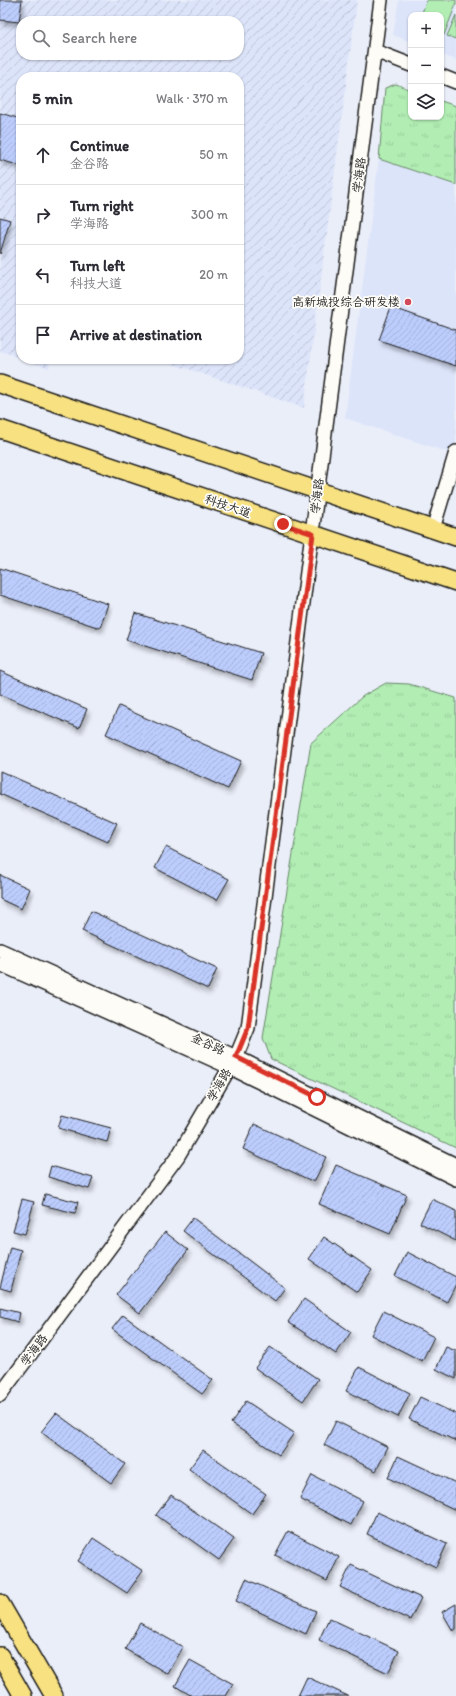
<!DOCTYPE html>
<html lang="en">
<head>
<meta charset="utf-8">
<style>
  :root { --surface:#fff; --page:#f7f7f7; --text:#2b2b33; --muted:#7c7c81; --line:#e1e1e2 }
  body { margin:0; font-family:Itim,"LXGW WenKai TC",sans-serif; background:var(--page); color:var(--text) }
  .controls { position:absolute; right:12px; top:12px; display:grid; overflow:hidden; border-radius:8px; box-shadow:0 1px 3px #0004 }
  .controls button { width:36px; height:36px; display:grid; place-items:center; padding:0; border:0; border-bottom:1px solid var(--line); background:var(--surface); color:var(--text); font:20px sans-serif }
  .stop { position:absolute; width:12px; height:12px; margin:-9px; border:3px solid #d93025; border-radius:50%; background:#fff }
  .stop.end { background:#d93025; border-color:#fff; box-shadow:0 1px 4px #0008 }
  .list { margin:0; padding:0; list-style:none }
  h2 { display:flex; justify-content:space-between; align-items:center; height:52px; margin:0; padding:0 16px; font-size:17px }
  h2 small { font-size:13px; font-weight:400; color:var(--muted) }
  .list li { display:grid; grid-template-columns:26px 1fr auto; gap:12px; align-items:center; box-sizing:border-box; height:60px; padding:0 16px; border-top:1px solid var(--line) }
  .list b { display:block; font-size:15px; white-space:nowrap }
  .list p { margin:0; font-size:13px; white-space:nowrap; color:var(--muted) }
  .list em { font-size:13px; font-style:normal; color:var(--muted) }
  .icon { flex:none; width:22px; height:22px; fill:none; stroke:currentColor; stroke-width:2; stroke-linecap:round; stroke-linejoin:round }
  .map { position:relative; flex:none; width:456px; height:1696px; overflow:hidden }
  .search { position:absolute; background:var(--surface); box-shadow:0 1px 3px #0004; left:16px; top:16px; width:228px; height:44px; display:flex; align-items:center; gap:10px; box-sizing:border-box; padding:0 14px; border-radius:16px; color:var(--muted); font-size:15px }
  .panel { position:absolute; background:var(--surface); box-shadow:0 1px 3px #0004; left:16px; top:72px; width:228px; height:292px; border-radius:16px }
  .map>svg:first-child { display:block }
  .built { fill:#dce4fa }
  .industrial { fill:url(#industrial-furrows); fill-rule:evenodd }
  .grass { fill:url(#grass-tufts); stroke:#678568 }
  .park { fill:#b2eeb4; stroke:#678568 }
  .building { fill:url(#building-hatch); stroke:#1c1c1c; filter:url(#shadow) }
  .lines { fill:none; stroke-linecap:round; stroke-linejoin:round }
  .minor-casing { stroke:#1c1c1c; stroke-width:16 }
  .major-casing { stroke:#1c1c1c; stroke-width:20 }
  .minor { stroke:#fdfcf7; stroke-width:13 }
  .major { stroke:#f8e181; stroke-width:17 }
  .route { stroke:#d93025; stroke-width:5 }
  .poi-dot { fill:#d1495b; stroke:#fdfcf7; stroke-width:1.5 }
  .labels { text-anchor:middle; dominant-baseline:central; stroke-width:3.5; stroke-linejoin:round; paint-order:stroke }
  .street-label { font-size:12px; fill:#1c1c1c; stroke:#fdfcf7 }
  .poi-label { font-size:12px; fill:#1c1c1c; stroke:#fdfcf7; text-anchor:end }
</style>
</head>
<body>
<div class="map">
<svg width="456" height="1696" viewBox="0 0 456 1696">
  <defs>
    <pattern id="industrial-furrows" width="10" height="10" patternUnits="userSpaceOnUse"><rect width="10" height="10" fill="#dce4fa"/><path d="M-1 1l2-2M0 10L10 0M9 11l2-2" fill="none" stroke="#bcc3d6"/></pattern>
    <pattern id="grass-tufts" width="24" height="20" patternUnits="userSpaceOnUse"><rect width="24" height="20" fill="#b2eeb4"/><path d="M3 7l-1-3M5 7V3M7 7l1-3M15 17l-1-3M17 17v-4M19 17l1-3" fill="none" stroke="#98cc9a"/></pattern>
    <pattern id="building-hatch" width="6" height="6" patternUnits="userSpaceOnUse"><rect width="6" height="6" fill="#bccdfd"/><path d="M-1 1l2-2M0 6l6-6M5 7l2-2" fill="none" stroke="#a1afd8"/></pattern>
    <filter id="shadow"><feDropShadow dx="2.5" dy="4.5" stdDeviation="2" flood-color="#0004"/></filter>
  </defs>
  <rect width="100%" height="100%" fill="#eaeef9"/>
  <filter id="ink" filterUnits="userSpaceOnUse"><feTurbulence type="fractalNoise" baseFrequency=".025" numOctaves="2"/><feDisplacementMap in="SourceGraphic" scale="8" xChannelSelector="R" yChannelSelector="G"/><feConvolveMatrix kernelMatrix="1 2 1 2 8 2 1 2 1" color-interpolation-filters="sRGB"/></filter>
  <g filter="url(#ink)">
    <path class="built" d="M399,0H456V60L441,54V15H411V42L393,35Z
      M379,159L456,185V455L345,418Z"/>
    <path class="industrial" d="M0,0H357L304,408L158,359H239V77H21V358L0,351ZM21,21H239V55H21Z
      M24,359H50L49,368Z"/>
    <path class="grass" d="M396,84L411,90V117H441V101L456,106V185L379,159L385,88Z
      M386,683L409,684L456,698V1148L271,1059L263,1038L311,743L363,696Z"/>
    <path class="park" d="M427,0H456V4L444,35L441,34V15H421Z
      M456,15V39L447,36Z"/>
    <path class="building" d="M0,0H22L19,22L0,20Z
      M0,113L21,119V166L0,160Z
      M0,217L10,220L0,254Z
      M391,307L456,330V366L379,340Z
      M0,568L108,604L100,628L0,595Z
      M135,613L261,653L252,680L126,640Z
      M0,671L87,709L79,728L0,694Z
      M119,706L241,761L228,789L106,734Z
      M0,771L117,823L108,842L0,794Z
      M166,847L229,879L217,900L155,868Z
      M0,875L30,889L21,909L0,899Z
      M91,911L217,969L208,989L82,931Z
      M62,1115L111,1128L107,1142L58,1128Z
      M254,1124L326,1157L314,1182L243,1149Z
      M336,1165L407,1195L390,1234L319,1204Z
      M51,1166L93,1178L89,1189L48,1177Z
      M45,1194L78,1202L75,1213L42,1205Z
      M22,1199L34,1202L25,1234L13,1231Z
      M432,1199L456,1211V1241L420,1223Z
      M193,1218L285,1288L275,1301L183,1231Z
      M165,1232L188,1250L140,1313L116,1295Z
      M324,1237L372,1270L357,1292L309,1259Z
      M10,1247L21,1250L11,1291L0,1288Z
      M407,1252L456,1277V1284L447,1302L395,1276Z
      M304,1299L351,1332L336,1354L288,1322Z
      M0,1308L20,1313L18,1322L0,1317Z
      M383,1311L434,1337L422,1361L371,1335Z
      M123,1315L213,1380L202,1394L112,1329Z
      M270,1347L318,1379L303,1401L255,1368Z
      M446,1347L456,1351V1379L436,1369Z
      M359,1367L410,1393L398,1417L346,1391Z
      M420,1397L456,1414V1441L409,1419Z
      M246,1401L294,1433L279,1455L231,1423Z
      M56,1413L125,1464L111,1483L41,1432Z
      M336,1421L388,1447L376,1471L324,1445Z
      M203,1450L266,1494L252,1514L189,1469Z
      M398,1456L456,1483V1510L388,1478Z
      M312,1475L363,1501L351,1525L300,1499Z
      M171,1495L234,1539L219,1560L156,1515Z
      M377,1512L447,1544L436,1567L367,1534Z
      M288,1531L339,1557L327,1581L275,1555Z
      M93,1538L143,1571L127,1593L78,1561Z
      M351,1565L421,1598L410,1620L340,1587Z
      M246,1579L316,1611L306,1634L236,1601Z
      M456,1604V1629L453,1631L442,1612Z
      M329,1618L399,1651L388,1673L319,1640Z
      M140,1623L183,1647L168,1674L125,1649Z
      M190,1660L233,1684L226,1696H192L175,1686Z
      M307,1677L348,1696H298Z"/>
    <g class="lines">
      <g class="minor-casing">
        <path id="minor" d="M375,51L411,65
          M441,76L456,82
          M433,529L456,452
          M0,950L236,1057L456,1165
          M0,964L229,1067L456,1179
          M0,1395L178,1156L236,1057L248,1028L381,0"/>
      </g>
      <g class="major-casing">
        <path id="major" d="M0,384L456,537
          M0,429L456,582
          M0,1603L54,1696
          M0,1656L23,1696"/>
      </g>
      <use href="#minor" class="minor"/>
      <use href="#major" class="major"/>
    </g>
  </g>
  <g class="lines" filter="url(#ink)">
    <path class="route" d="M283,524L313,534L248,1028L236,1057L317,1097"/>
  </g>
  <circle class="poi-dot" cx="408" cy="302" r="4"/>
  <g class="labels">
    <g class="street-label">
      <text transform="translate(359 175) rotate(-83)">学海路</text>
      <text transform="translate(317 496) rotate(-83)">学海路</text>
      <text transform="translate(228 506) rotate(19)">科技大道</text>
      <text transform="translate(208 1044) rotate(24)">金谷路</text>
      <text transform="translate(219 1085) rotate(-60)">学海路</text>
      <text transform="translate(34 1350) rotate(-53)">学海路</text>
    </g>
    <g class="poi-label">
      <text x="400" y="302">高新城投综合研发楼</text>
    </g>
  </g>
</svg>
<div class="controls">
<button>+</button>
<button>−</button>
<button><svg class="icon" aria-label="layers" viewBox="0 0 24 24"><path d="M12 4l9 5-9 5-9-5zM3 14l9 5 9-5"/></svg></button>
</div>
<div class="stop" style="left:317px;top:1097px"></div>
<div class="stop end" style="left:283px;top:524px"></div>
<div class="search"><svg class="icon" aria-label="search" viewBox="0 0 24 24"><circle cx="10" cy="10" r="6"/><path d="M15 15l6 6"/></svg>Search here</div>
<section class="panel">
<h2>5 min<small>Walk · 370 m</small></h2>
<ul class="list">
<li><svg class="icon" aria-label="ahead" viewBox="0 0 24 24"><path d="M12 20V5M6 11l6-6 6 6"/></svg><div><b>Continue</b><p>金谷路</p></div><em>50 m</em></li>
<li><svg class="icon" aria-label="right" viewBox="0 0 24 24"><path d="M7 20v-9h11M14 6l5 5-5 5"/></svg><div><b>Turn right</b><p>学海路</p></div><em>300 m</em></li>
<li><svg class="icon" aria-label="left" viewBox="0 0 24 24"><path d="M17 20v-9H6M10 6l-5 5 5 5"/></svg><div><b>Turn left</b><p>科技大道</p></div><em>20 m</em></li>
<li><svg class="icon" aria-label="arrive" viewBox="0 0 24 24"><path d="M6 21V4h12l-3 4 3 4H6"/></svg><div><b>Arrive at destination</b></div></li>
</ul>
</section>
</div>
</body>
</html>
